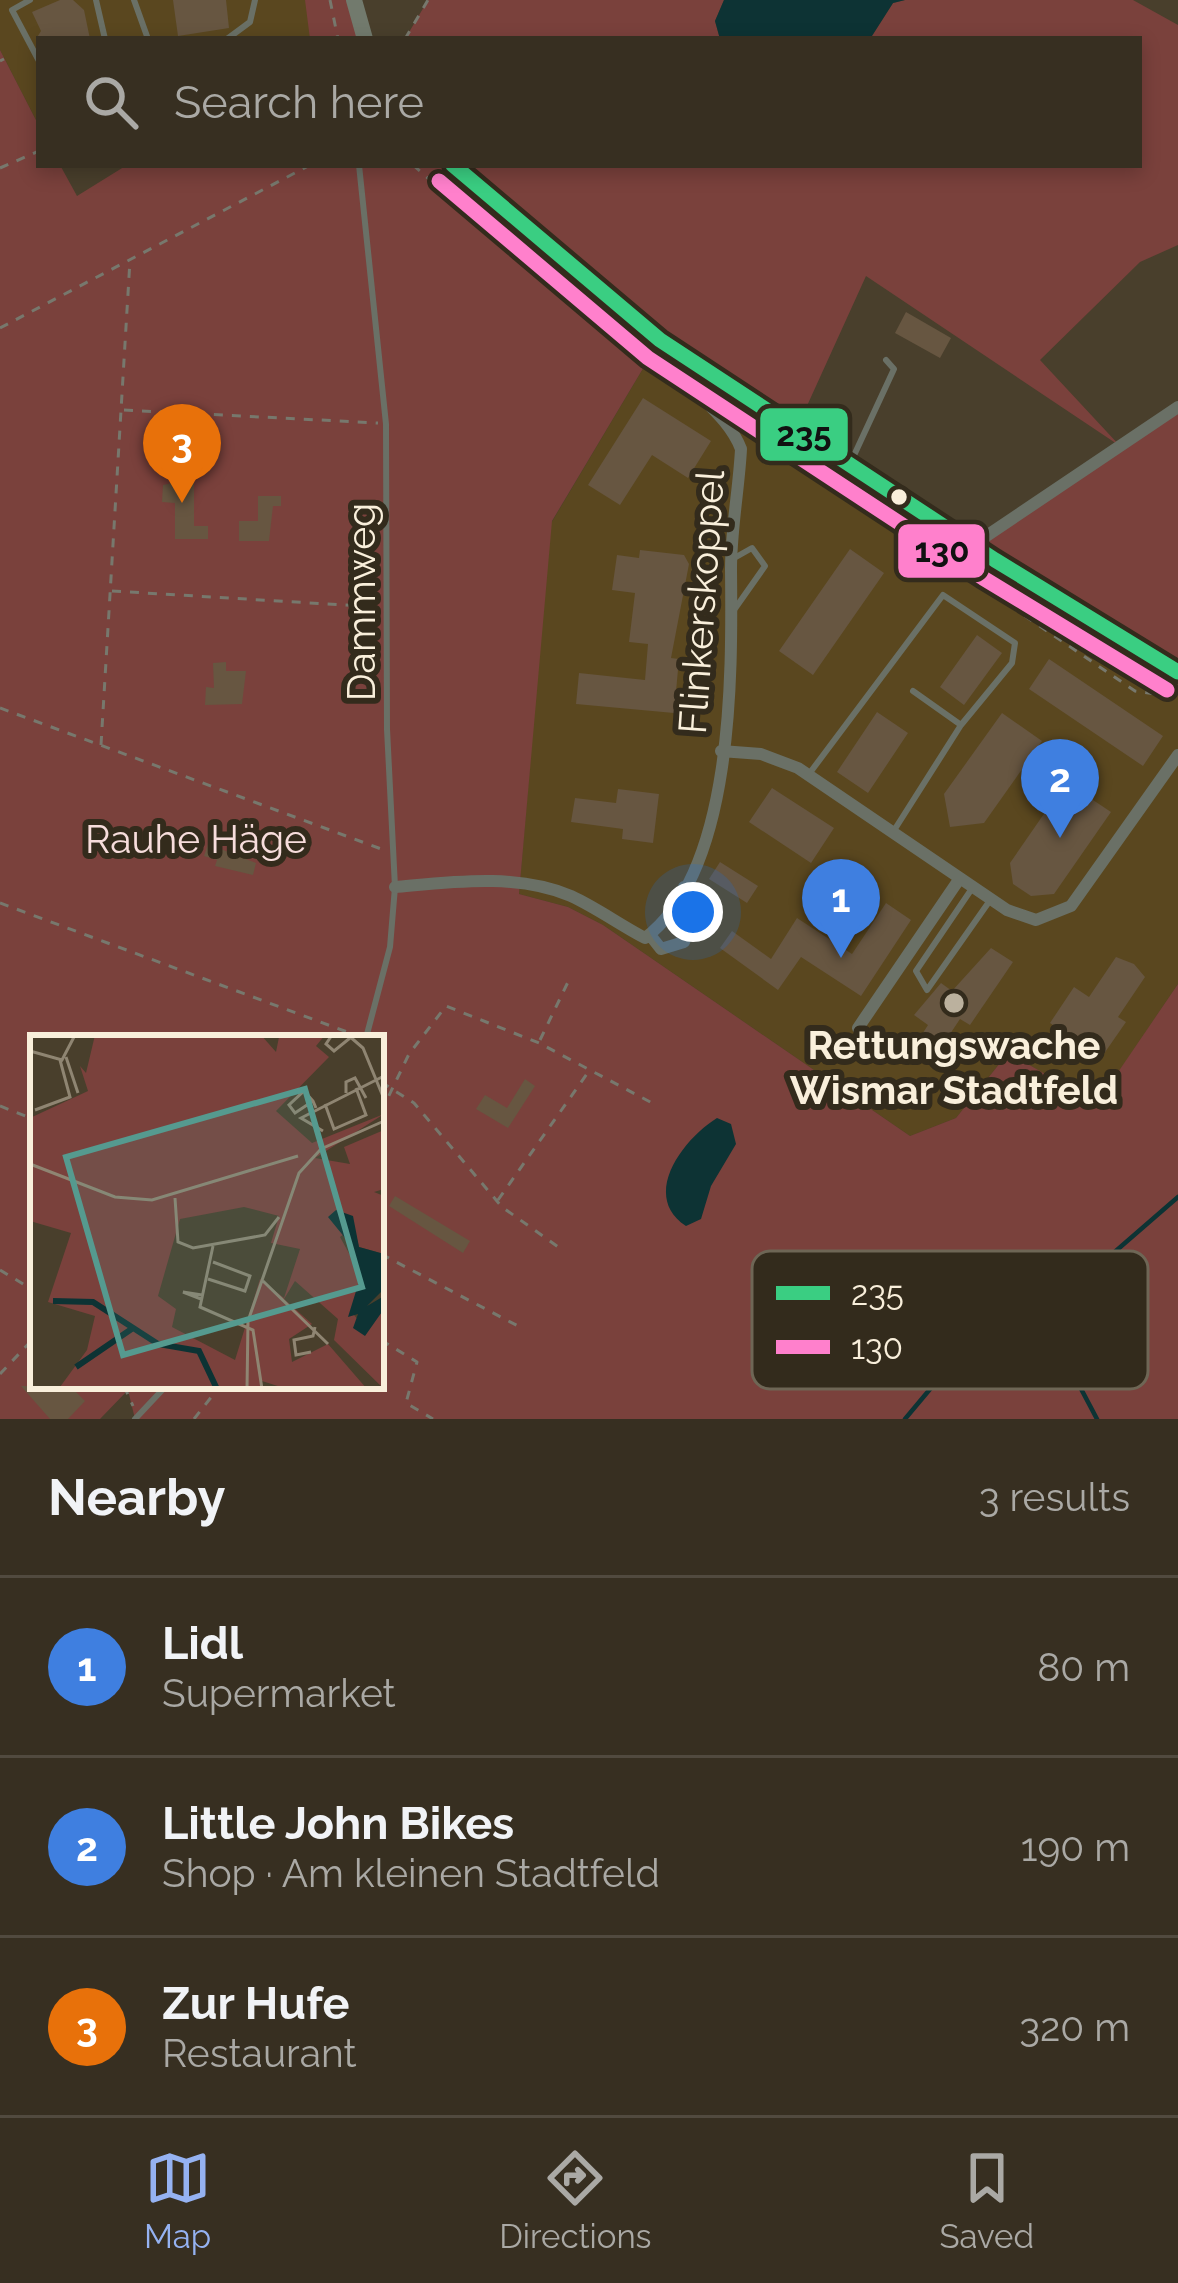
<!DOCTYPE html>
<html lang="en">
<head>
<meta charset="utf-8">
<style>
  :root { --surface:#372f21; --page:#3e372a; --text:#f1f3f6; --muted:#aaa9a5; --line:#514a3f; --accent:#95b2f1 }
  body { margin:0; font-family:Raleway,sans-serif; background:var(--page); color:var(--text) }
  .you { position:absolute; left:693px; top:912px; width:42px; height:42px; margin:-30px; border:9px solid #fff; border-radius:50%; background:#1a73e8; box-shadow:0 0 0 18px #1a73e833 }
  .badge { display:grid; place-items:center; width:78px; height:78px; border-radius:50%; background:var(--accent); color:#fff; font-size:39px; font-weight:700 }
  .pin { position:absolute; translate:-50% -99px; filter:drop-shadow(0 3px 6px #0008) }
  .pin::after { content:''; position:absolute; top:63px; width:42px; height:36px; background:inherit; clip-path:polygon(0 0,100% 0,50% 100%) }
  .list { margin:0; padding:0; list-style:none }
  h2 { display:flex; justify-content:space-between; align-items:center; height:156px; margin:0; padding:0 48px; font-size:51px }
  h2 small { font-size:39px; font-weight:400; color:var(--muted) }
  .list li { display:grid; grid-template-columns:78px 1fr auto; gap:36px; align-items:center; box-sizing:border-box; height:180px; padding:0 48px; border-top:3px solid var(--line) }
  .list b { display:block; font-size:45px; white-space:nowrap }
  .list p { margin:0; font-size:39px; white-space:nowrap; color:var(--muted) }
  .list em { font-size:39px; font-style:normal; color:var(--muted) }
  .icon { flex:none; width:66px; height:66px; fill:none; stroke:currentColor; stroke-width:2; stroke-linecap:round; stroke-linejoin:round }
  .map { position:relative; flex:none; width:1178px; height:1419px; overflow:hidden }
  .search { position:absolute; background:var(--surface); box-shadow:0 6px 18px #0003; left:36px; right:36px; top:36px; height:132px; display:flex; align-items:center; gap:30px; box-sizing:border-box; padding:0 42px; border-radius:0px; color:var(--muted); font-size:45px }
  .sheet { height:696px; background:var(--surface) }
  nav { display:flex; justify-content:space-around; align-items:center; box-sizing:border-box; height:168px; border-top:3px solid var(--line); background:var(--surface); font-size:33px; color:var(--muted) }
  nav a { display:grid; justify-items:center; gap:6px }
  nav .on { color:var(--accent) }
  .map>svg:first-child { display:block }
  .built { fill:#5a471f }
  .green { fill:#7a413c; fill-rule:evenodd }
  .water { fill:#0d3334 }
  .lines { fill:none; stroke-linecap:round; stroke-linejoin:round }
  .stream { stroke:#0d3334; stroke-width:4.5 }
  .building { fill:#675641 }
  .path { stroke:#77786d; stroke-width:3; stroke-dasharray:9 9; stroke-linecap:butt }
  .service { stroke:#6a7066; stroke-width:6 }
  .minor { stroke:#6a7066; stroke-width:12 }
  .secondary { stroke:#727a6d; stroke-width:16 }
  .bus-1-casing { stroke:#332b1c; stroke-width:24 }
  .bus-2-casing { stroke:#332b1c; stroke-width:24 }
  .bus-1 { stroke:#3ace82; stroke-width:15 }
  .bus-2 { stroke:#ff80cc; stroke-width:15 }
  .bus-dot { fill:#f9efdb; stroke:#332b1c; stroke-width:4.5 }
  .poi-dot { fill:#bbb19e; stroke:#332b1c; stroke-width:4.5 }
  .labels { text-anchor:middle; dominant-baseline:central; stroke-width:12; stroke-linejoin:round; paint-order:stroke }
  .street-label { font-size:39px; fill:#f9efdb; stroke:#332b1c }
  .park-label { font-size:39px; fill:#f7dddc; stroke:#332b1c }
  .poi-label { font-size:39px; font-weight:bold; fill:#f9efdb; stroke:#332b1c }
  .inset-river { fill:none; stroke:#0d3334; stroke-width:6 }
  .inset-road { fill:none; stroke:#8f8572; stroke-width:3 }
  .view { fill:#559a8f; fill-opacity:0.15; stroke:#559a8f; stroke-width:6 }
  .inset-edge { fill:none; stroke:#f9efdb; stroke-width:6 }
  .key { fill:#332b1c; stroke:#6e6655; stroke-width:3 }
  .key-label { font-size:33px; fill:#f9efdb }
  .line-badge { stroke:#332b1c; stroke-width:4.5 }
  .pale-badge-label { font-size:33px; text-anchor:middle; font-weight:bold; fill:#111 }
</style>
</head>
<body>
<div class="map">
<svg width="1178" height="1419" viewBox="0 0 1178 1419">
  <rect width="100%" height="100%" fill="#493f2c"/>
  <path class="built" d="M0,0H321L314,39H39V126L0,50Z
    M660,340L1178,671V984L1097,1104L1008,1053L956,1118L910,1136L603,925L568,907L519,894L550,525Z"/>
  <path class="green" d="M305,0H354L365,39H310Z
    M428,0H724L715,21L720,39H405Z
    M905,0H1133L1178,25V245L1140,262L1040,360L1120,446L1178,407V674L978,543L1120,446L866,276L796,430L660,340L552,521L519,894L568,907L603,925L910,1136L956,1118L1008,1053L1097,1103L1178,984V1419H135L128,1390L100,1419H0V50L39,126V165H60L77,196L127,165H1139V39H870L893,3ZM33,1038H381V1386H33Z"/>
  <path class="water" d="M724,0H905L893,3L870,39H720L715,21Z
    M717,1118L731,1124L736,1144L711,1186L701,1219L686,1226C640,1196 683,1139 717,1118Z"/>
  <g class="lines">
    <path class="stream" d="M1042,1315L1097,1419
      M905,1419L936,1382L1042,1315L1178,1197"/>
  </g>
  <path class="building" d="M60,0H73L84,10L90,39H36L41,31L32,12Z
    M173,0H226L229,28L178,36Z
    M906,312L951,338L940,358L895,333Z
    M643,398L711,441L688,478L652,455L620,505L588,485Z
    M194,478V526H208V539H175V503L162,502L163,485Z
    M258,496H281V506H273L269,541H239V521H258Z
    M850,549L884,573L813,675L779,651Z
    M640,550L684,555L689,564L671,658L679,659L674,713L576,704L579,673L645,680L648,644L629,642L635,593L612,590L617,555L639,558Z
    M977,635L1002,653L964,705L940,687Z
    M1049,659L1163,736L1143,766L1029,689Z
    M226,662V671H246L242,704L205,705L206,687L214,688L213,663Z
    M877,712L908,733L868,793L837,772Z
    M1002,713L1042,741L984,823L950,827L944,794Z
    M1066,782L1111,812L1054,894L1031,896L1013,884L1010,863Z
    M772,788L834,828L811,863L749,822Z
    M618,789L659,794L653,843L622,839L623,829L571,822L575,798L616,803Z
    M208,844L256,863L253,875L215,866L217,860L204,856Z
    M720,862L758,886L747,903L709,879Z
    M886,903L911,920L861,996L801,957L778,990L720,948L732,931L771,959L797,918L852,954Z
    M991,948L1013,962L970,1025L960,1019L940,1049L921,1036L928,1025L914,1015L941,983L952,991Z
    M1116,957L1134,964L1145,977L1118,1017L1126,1022L1101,1058L1050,1023L1074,987L1089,997Z
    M525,1079L535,1086L508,1128L476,1109L485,1095L507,1108Z
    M395,1196L470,1241L463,1253L389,1206Z
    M21,1386H70L85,1401L68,1419H50Z"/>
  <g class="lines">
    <path class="path" d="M330,0L338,39
      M405,39L428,0
      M0,61L4,59
      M413,165L578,311L660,370
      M0,168L39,151
      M0,328L310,165
      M124,410L378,423
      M742,423L1135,691L1178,697
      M112,591L378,607
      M0,708L384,850
      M101,745L130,260
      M0,903L358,1036
      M540,1040L568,982
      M381,1082L414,1103L502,1207L564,1251
      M0,1106L33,1119
      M381,1112L409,1054L446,1006L539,1043L654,1104
      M498,1200L589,1071
      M381,1254L518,1326
      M0,1270L33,1290
      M381,1340L417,1362L406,1403L433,1419
      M0,1374L33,1339
      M124,1386L133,1406
      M194,1419L220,1386"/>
    <path class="service" d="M30,0L12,10L39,61
      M96,0L105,39
      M134,0L148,39
      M227,39L250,22L255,0
      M359,165L386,424L387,729L395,887L390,947L366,1038
      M850,464L894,369L886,360
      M734,610L765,566L752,548L736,557
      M913,691L961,725
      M809,774L943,595L1015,643L1012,663L961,725L893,832
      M973,887L916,971L927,990L991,899
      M135,1419L166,1386"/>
    <path class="minor" d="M973,545L1178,407
      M721,751L761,754L798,768L1007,910L1036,920L1071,906L1178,755
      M395,887C452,882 517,873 571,896C597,908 620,925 645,938C735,870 732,671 731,569C731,529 739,488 741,449C725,407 673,384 663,342
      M650,935L661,949L684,942L689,928L684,887
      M858,1028L960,878"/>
    <path class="secondary" d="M354,0L365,39
      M453,165L660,340L995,560L1178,672"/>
    <g class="bus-1-casing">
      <path id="bus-1" d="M453,165L660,340L995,560L1178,672"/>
    </g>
    <g class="bus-2-casing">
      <path id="bus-2" d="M439,181L648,358L983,578L1167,690"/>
    </g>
    <use href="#bus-1" class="bus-1"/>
    <use href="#bus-2" class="bus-2"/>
  </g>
  <circle class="bus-dot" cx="899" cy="497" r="10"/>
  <circle class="poi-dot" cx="954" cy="1003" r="12"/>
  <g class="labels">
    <g class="street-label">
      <text transform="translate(361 602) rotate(-90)">Dammweg</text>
      <text transform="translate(701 602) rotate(-86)">Flinkerskoppel</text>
    </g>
    <g class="park-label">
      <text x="196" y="839">Rauhe Häge</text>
    </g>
    <g class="poi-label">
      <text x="954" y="1045">Rettungswache<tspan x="954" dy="45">Wismar Stadtfeld</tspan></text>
    </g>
  </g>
  <g transform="translate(30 1035)">
    <rect width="354" height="354" fill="#493f2c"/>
    <path d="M65,0H231L246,17L249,2L295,0L286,11L299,22L246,76L282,108L354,79L285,123L320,129L314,112L354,95V154L344,157L354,161V219L329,212L324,192L310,202L331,240L324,280L336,294L354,274V354L304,305L308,284L265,246L254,264L282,289L259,304L262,327L298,309L337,354H257L232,346V354H0L30,352L57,315L65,281L18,267L41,198L0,186V83L58,56L50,31L56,38ZM214,172L249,181L241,208L270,214L254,263L230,244L205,325L142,292L146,274L128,261L150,184Z" fill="#7a413c" fill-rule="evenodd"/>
    <path d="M306,175L323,181L329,212L354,219V254L337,271L354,261V274L335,301L323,293L328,279L318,282L331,240L320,209L298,182Z" fill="#0d3334"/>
    <path class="inset-river" d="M23,266L63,267L128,309L169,316L187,354M46,332L103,293"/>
    <path class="inset-road" d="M302,0L296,9L304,16L320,3M318,0L333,13L354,64M0,16L32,25L45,0M36,22L48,58M316,58V47L325,43L336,63M283,66L265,78L259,70L274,56L283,66L286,73M295,69L304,94L336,80L326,53M5,75L40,62L30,25M293,96L271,83L354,41M0,129L85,162L122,165L268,121M145,163L148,207L163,213L235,200L249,182M183,211L170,272L223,295L232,354M178,244L215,256L220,241L183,227M233,246L298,309M171,264L153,257L172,260M281,317L266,320L264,305L283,301L285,292M217,354L218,286L269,138L291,114L354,86"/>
    <path class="view" d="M275,54L332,252L93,320L36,122Z"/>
    <rect width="354" height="354" class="inset-edge"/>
  </g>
  <rect x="752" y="1251" width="396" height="138" rx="18" class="key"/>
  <rect x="776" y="1286" width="54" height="14" fill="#3ace82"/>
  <rect x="776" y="1340" width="54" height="14" fill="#ff80cc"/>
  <g class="key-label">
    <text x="851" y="1305">235</text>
    <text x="851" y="1359">130</text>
  </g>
  <g class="line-badge">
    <rect x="758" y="406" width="92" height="57" rx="12" fill="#3ace82"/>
    <rect x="896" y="522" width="91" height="58" rx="12" fill="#ff80cc"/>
  </g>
  <g class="pale-badge-label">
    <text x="804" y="446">235</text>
    <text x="942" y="562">130</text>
  </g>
</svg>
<div class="you"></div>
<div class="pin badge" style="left:841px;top:958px;background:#3f7fe0">1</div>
<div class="pin badge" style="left:1060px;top:838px;background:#3f7fe0">2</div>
<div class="pin badge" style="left:182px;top:503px;background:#e8710a">3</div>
<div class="search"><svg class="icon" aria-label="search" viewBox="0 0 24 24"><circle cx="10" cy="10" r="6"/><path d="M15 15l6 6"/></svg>Search here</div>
</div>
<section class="sheet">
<h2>Nearby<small>3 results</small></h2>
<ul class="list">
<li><span class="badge" style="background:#3f7fe0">1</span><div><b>Lidl</b><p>Supermarket</p></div><em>80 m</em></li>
<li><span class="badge" style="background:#3f7fe0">2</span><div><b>Little John Bikes</b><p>Shop · Am kleinen Stadtfeld</p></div><em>190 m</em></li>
<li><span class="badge" style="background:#e8710a">3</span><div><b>Zur Hufe</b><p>Restaurant</p></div><em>320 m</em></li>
</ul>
</section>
<nav>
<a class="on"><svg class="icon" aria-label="map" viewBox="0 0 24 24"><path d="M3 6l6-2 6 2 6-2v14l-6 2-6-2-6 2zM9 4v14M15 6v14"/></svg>Map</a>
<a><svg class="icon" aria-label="directions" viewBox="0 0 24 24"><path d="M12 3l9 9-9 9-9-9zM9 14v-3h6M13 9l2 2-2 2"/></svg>Directions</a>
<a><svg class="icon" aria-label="saved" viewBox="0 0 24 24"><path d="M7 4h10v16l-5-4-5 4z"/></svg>Saved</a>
</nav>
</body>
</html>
